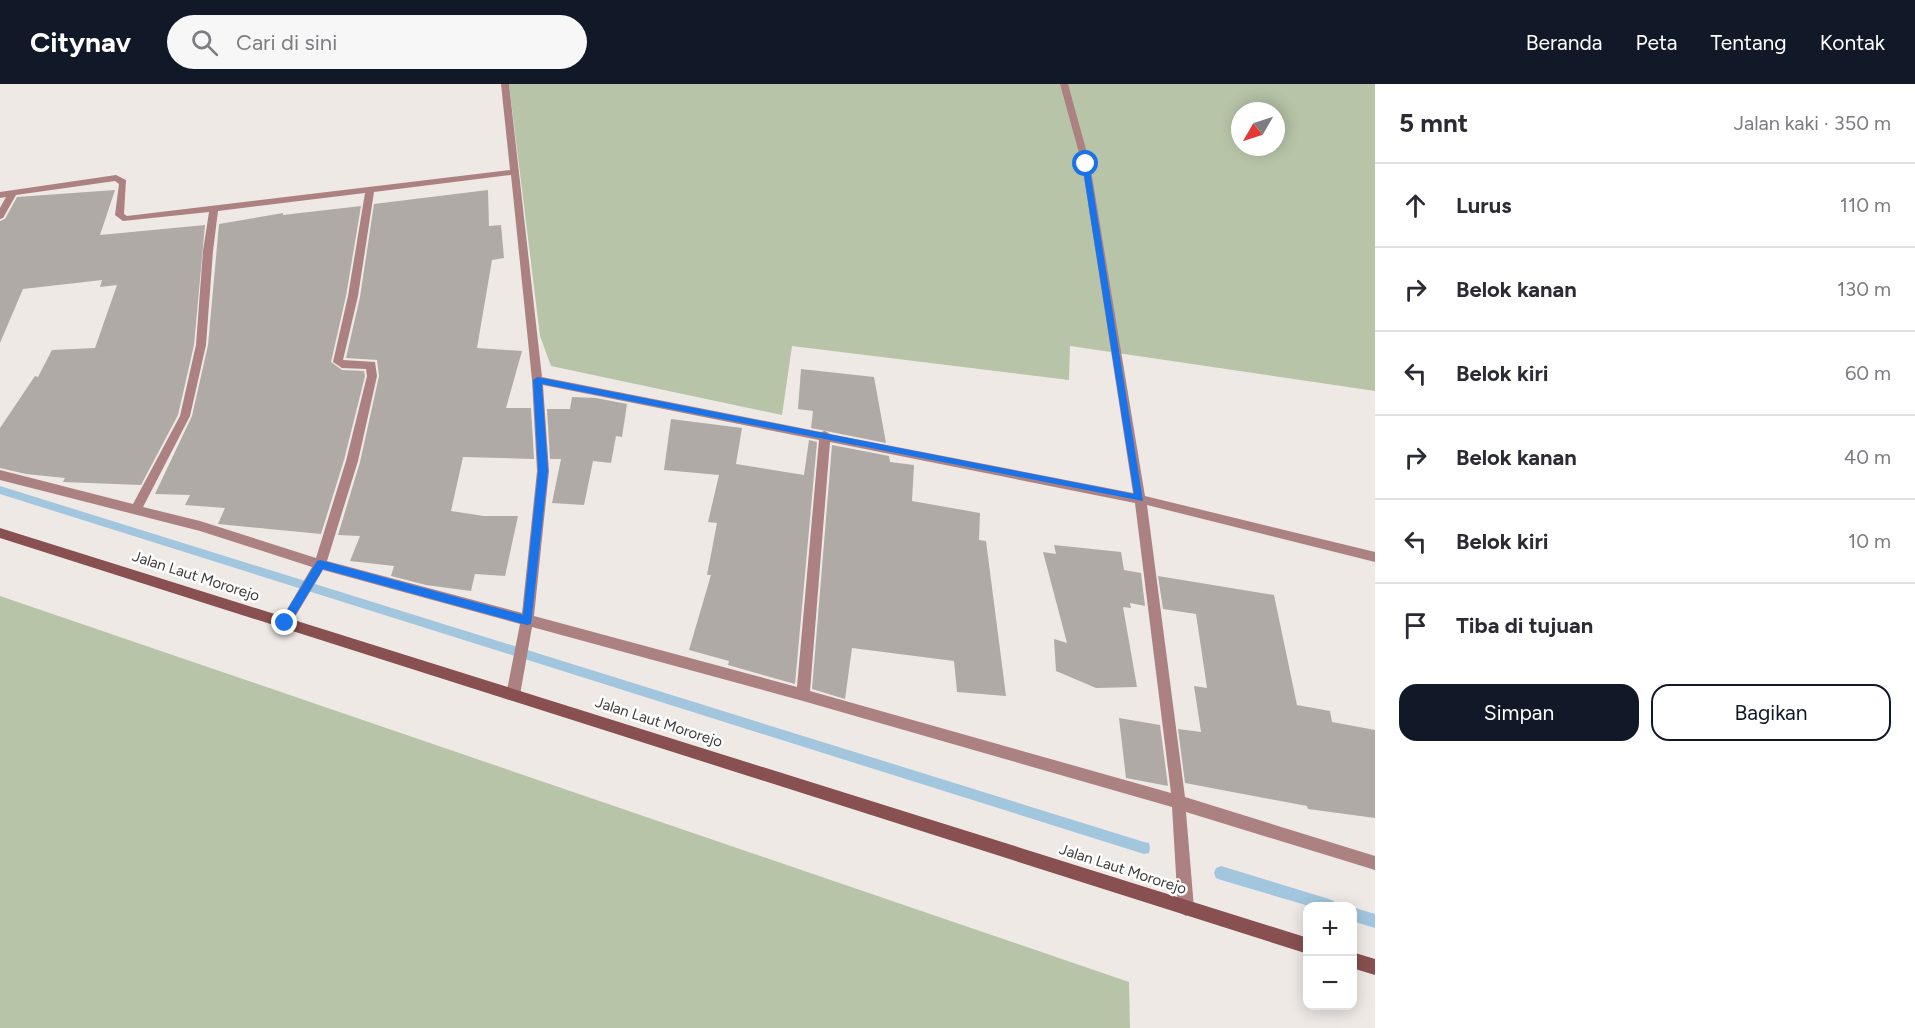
<!DOCTYPE html>
<html lang="id">
<head>
<meta charset="utf-8">
<style>
  :root { --surface:#fff; --page:#f7f7f7; --text:#2b2b33; --muted:#7c7c81; --line:#e1e1e2; --accent:#111827 }
  body { margin:0; font-family:Figtree,sans-serif; background:var(--page); color:var(--text) }
  .controls { position:absolute; right:18px; bottom:18px; display:grid; overflow:hidden; border-radius:12px; box-shadow:0 3px 15px #0003 }
  .controls button { width:54px; height:54px; display:grid; place-items:center; padding:0; border:0; border-bottom:2px solid var(--line); background:var(--surface); color:var(--text); font:30px sans-serif }
  .compass { position:absolute; left:1231px; top:18px; width:54px; height:54px; border-radius:50%; background:var(--surface); box-shadow:0 3px 15px #0003; rotate:231deg }
  .stop { position:absolute; width:18px; height:18px; margin:-14px; border:4px solid #1a73e8; border-radius:50%; background:#fff }
  .stop.end { background:#1a73e8; border-color:#fff; box-shadow:0 2px 6px #0008 }
  .list { margin:0; padding:0; list-style:none }
  h2 { display:flex; justify-content:space-between; align-items:center; height:78px; margin:0; padding:0 24px; font-size:26px }
  h2 small { font-size:20px; font-weight:400; color:var(--muted) }
  .list li { display:grid; grid-template-columns:39px 1fr auto; gap:18px; align-items:center; box-sizing:border-box; height:84px; padding:0 24px; border-top:2px solid var(--line) }
  .list b { display:block; font-size:22px; white-space:nowrap }
  .list em { font-size:20px; font-style:normal; color:var(--muted) }
  .actions { display:flex; gap:12px; padding:18px 24px }
  .actions a { flex:1; padding:14px 0; border:2px solid var(--accent); border-radius:18px; text-align:center; font-size:21px; color:var(--accent) }
  .actions .main { background:var(--accent); color:#fff }
  .icon { flex:none; width:33px; height:33px; fill:none; stroke:currentColor; stroke-width:2; stroke-linecap:round; stroke-linejoin:round }
  .map { position:relative; flex:none; width:1375px; height:944px; overflow:hidden }
  header { display:flex; align-items:center; gap:36px; box-sizing:border-box; height:84px; padding:0 30px; background:var(--accent); color:#fff }
  header strong { font-size:28px }
  nav { display:flex; gap:33px; margin-inline-start:auto; font-size:21px }
  .search { width:420px; height:54px; background:var(--page); display:flex; align-items:center; gap:15px; box-sizing:border-box; padding:0 21px; border-radius:33px; color:var(--muted); font-size:22px }
  main { display:flex }
  aside { flex:1; background:var(--surface) }
  .map>svg:first-child { display:block }
  .green { fill:#b7c4a7; fill-rule:evenodd }
  .lines { fill:none; stroke-linecap:round; stroke-linejoin:round }
  .stream { fill:#a1c6dd; fill-rule:evenodd }
  .building { fill:#afaaa5 }
  .street { fill:#ab8281; fill-rule:evenodd }
  .secondary { fill:#885050; fill-rule:evenodd }
  .route { fill:#1a73e8 }
  .labels { text-anchor:middle; dominant-baseline:central; stroke-width:5; stroke-linejoin:round; paint-order:stroke }
  .street-label { font-size:15px; fill:#3e3c3a; stroke:#fff }
</style>
</head>
<body>
<header>
<strong>Citynav</strong>
<div class="search"><svg class="icon" aria-label="search" viewBox="0 0 24 24"><circle cx="10" cy="10" r="6"/><path d="M15 15l6 6"/></svg>Cari di sini</div>
<nav><a>Beranda</a><a>Peta</a><a>Tentang</a><a>Kontak</a></nav>
</header>
<main>
<div class="map">
<svg width="1375" height="944" viewBox="0 0 1375 944">
  <rect width="100%" height="100%" fill="#efe9e5"/>
  <path class="green" d="M509,0H1375V307L1070,262L1069,296L792,262L782,331L551,282L540,252ZM1240,27H1276V63H1240Z
    M0,512L1129,898L1130,944H0Z"/>
  <g class="lines">
    <path class="stream" d="M0,402L1144,758L1149,759L1150,764L1149,769L1144,770L0,410Z
      M1221,782L1329,815L1334,817L1336,822H1309L1221,796L1216,794L1214,789L1216,784Z
      M1352,823L1375,830V844L1352,837Z"/>
  </g>
  <path class="building" d="M115,106L100,151L205,141L194,261L178,331L141,401L63,398L65,394L26,390L0,384V344L35,292L38,293L52,266L95,264L117,201L100,203L102,196L23,205L0,259V137L5,135L17,113Z
    M488,106L489,142L501,141L504,174L492,176L477,264L522,267L506,324H531L534,375L463,373L451,427L484,432H518L505,492L475,490L471,507L426,501L391,492L394,482L350,477L360,452L338,451L360,378L379,292L377,276L346,274L360,213L374,120Z
    M361,122L346,212L331,278L342,286L364,287L365,292L344,376L321,450L218,440L225,424L185,421L190,411L155,410L192,332L208,261L219,140L283,129V131Z
    M801,285L874,293L886,359L811,344L813,327L798,325Z
    M572,313L596,314L627,320L622,353L616,352L611,379L593,377L584,421L552,419L561,375H550L547,325H570Z
    M671,335L742,344L736,380L804,391L809,356L817,358L795,600L728,581L729,577L689,566L711,491H707L717,439L708,438L719,391L664,386Z
    M832,361L889,372L890,378L914,381L912,417L980,429L979,456L986,457L1006,612L957,608L954,577L852,564L845,615L812,605Z
    M1054,461L1121,468L1124,486L1141,489L1145,522L1130,519L1131,524L1123,523L1137,603L1096,604L1056,587L1054,555L1067,559L1043,468L1056,470Z
    M1158,492L1274,511L1297,621L1330,627L1332,638L1375,646V734L1308,725L1307,722L1185,699L1178,645L1201,648L1194,602L1207,604L1196,530L1163,525Z
    M1119,634L1160,641L1168,702L1126,694Z"/>
  <g class="lines">
    <path class="street" d="M501,0H509L542,293L821,348L825,347L830,350L1133,409L1082,80L1060,0H1068L1090,80L1145,412L1375,468V478L1147,421L1185,713L1375,772V786L1186,728L1194,824L1191,829L1186,832L1181,829L1178,824L1172,723L803,617L532,543L520,611L518,615L513,617L508,615L506,611L520,540L323,486L289,543L285,545L281,543L279,539L312,483L200,447L0,396V386L133,420L180,332L196,261L203,167L209,128L123,137L115,131L119,100L115,97L16,111L3,134L0,135V124L6,113L0,114V108L116,91L126,96L124,130L127,132L510,86ZM511,91L532,296L537,387L522,529L327,477L358,377L377,292L375,278L343,276L358,212L374,108ZM365,109L348,212L333,278L342,284L366,285L367,292L346,377L316,474L200,437L143,423L190,332L206,261L213,167L218,127ZM543,301L819,356L797,603L534,532L549,387ZM830,358L1135,419L1171,709L810,607Z"/>
    <path class="secondary" d="M0,444L1308,854V870L0,454Z
      M1352,868L1375,875V891L1352,884Z"/>
  </g>
  <path class="route" d="M1086,78L1089,80L1143,417L542,300L548,387L531,540L527,541L323,485L288,543H281V536L317,477L320,476L523,531L538,387L533,296L537,293L1134,410L1082,80Z"/>
  <g class="labels">
    <g class="street-label">
      <text transform="translate(196 492) rotate(18)">Jalan Laut Mororejo</text>
      <text transform="translate(659 638) rotate(18)">Jalan Laut Mororejo</text>
      <text transform="translate(1123 785) rotate(18)">Jalan Laut Mororejo</text>
    </g>
  </g>
</svg>
<div class="controls">
<button>+</button>
<button>−</button>
</div>
<svg class="compass" viewBox="-18 -18 36 36"><path d="M0-13l5 13h-10z" fill="#e53935"/><path d="M0 13l5-13h-10z" fill="#7c7c81"/></svg>
<div class="stop" style="left:1086px;top:80px"></div>
<div class="stop end" style="left:285px;top:539px"></div>
</div>
<aside>
<h2>5 mnt<small>Jalan kaki · 350 m</small></h2>
<ul class="list">
<li><svg class="icon" aria-label="ahead" viewBox="0 0 24 24"><path d="M12 20V5M6 11l6-6 6 6"/></svg><div><b>Lurus</b></div><em>110 m</em></li>
<li><svg class="icon" aria-label="right" viewBox="0 0 24 24"><path d="M7 20v-9h11M14 6l5 5-5 5"/></svg><div><b>Belok kanan</b></div><em>130 m</em></li>
<li><svg class="icon" aria-label="left" viewBox="0 0 24 24"><path d="M17 20v-9H6M10 6l-5 5 5 5"/></svg><div><b>Belok kiri</b></div><em>60 m</em></li>
<li><svg class="icon" aria-label="right" viewBox="0 0 24 24"><path d="M7 20v-9h11M14 6l5 5-5 5"/></svg><div><b>Belok kanan</b></div><em>40 m</em></li>
<li><svg class="icon" aria-label="left" viewBox="0 0 24 24"><path d="M17 20v-9H6M10 6l-5 5 5 5"/></svg><div><b>Belok kiri</b></div><em>10 m</em></li>
<li><svg class="icon" aria-label="arrive" viewBox="0 0 24 24"><path d="M6 21V4h12l-3 4 3 4H6"/></svg><div><b>Tiba di tujuan</b></div></li>
</ul>
<div class="actions"><a class="main">Simpan</a><a>Bagikan</a></div>
</aside>
</main>
</body>
</html>
